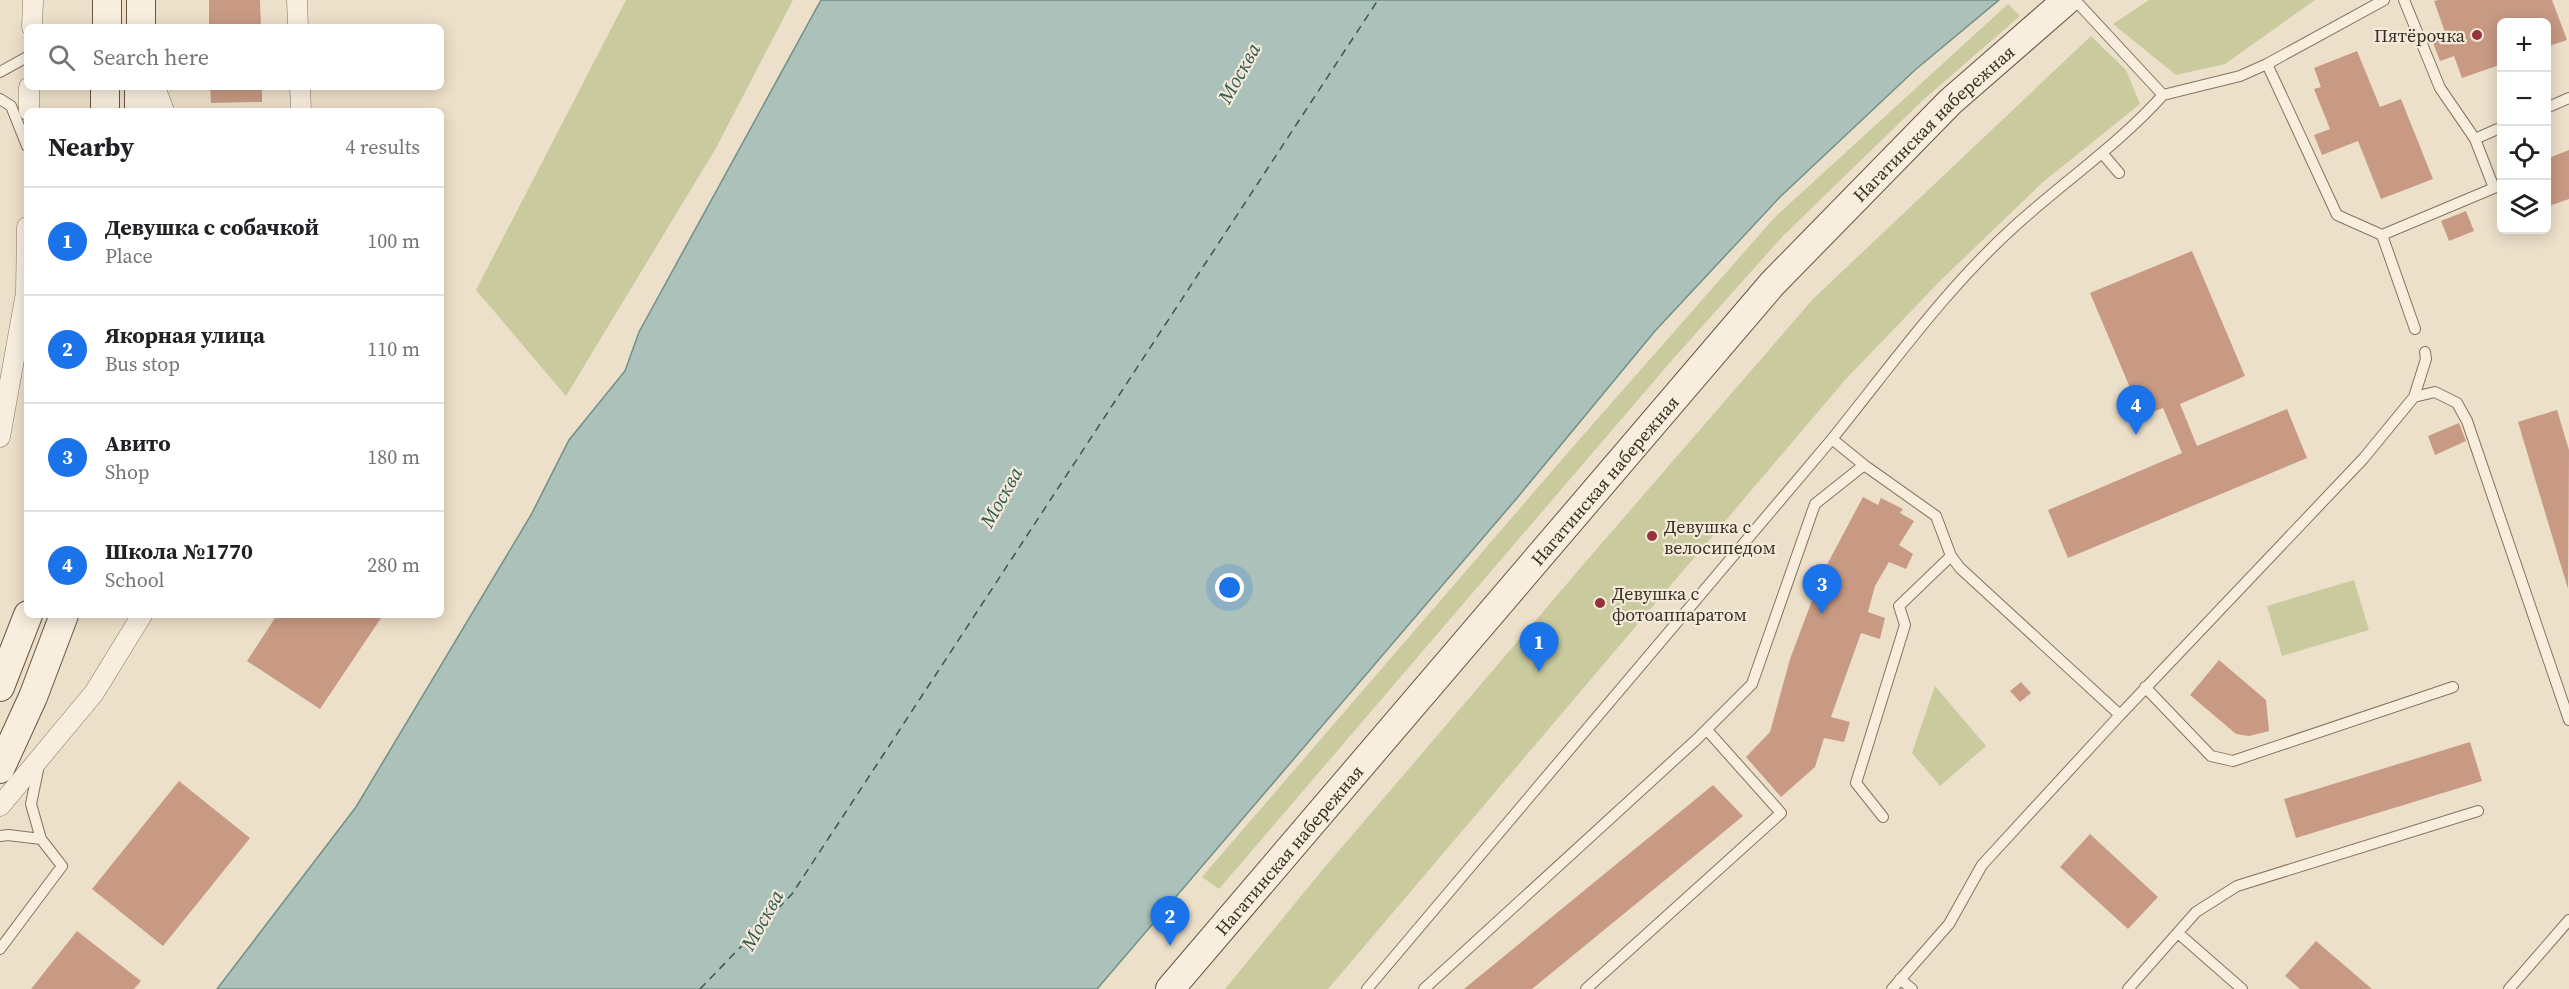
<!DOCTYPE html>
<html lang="en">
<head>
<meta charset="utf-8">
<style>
  :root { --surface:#fff; --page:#f2f2f2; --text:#202124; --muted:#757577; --line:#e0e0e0; --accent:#1a73e8 }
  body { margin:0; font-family:"Source Serif 4",serif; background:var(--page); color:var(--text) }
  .controls { position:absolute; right:18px; top:18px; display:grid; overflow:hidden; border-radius:9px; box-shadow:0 3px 15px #0003 }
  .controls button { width:54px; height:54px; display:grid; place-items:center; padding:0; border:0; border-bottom:2px solid var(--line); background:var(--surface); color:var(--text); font:30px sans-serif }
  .you { position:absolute; left:1230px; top:588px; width:21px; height:21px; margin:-15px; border:4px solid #fff; border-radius:50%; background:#1a73e8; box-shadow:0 0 0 9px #1a73e833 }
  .badge { display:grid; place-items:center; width:39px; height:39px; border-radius:50%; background:var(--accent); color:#fff; font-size:20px; font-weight:700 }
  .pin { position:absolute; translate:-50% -50px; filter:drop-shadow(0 2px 3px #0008) }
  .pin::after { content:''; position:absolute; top:32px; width:21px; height:18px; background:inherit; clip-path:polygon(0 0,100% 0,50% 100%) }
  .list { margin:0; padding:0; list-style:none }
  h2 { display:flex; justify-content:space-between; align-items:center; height:78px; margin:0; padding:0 24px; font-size:26px }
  h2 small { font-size:20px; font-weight:400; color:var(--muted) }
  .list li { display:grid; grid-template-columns:39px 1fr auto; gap:18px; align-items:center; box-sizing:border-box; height:108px; padding:0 24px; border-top:2px solid var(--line) }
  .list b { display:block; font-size:22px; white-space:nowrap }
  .list p { margin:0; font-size:20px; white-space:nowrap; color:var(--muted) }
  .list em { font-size:20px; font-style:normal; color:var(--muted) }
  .icon { flex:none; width:33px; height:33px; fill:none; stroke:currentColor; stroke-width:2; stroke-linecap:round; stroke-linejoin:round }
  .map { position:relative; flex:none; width:2569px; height:989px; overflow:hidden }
  .search { position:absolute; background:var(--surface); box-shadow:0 3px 15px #0003; left:24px; top:24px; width:420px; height:66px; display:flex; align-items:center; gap:15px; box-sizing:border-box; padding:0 21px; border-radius:9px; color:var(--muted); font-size:22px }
  .panel { position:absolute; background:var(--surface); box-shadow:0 3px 15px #0003; left:24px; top:108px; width:420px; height:510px; border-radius:9px }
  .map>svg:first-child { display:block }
  .green { fill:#c9ca9e }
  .water { fill:#abc1b9; stroke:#719086; stroke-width:1.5 }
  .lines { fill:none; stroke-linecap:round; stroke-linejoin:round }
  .ferry { stroke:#325953; stroke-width:1.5; stroke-dasharray:8 6; stroke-linecap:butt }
  .building { fill:#c89a83 }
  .lane-casing { stroke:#88725f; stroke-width:12 }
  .street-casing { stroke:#88725f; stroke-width:21 }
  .secondary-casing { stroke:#6a5342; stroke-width:30 }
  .lane { stroke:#f7eede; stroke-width:10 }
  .street { stroke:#f7eede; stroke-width:20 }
  .secondary { stroke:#f7eede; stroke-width:28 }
  .poi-dot { fill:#94333c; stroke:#f4eada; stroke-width:2 }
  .labels { text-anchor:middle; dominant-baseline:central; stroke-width:4.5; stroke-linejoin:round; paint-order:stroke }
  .poi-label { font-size:18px; fill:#3a2c22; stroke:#f4eada; text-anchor:start }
  .street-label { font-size:18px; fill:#3a2c22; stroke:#f4eada }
  .water-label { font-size:20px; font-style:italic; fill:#325953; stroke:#f4eada }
</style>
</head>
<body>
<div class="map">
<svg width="2569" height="989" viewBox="0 0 2569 989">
  <rect width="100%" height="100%" fill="#ede0ca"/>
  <path class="green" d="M626,0H793L716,148L566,396L476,290Z
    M2149,0H2315L2225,64L2176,75L2113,24Z
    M2008,4L2020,16L1923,100L1782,237L1673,359L1219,889L1202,877L1578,441L1775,217Z
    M2091,36L2126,70L2140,104L2043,182L1940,281L1845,380L1328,989H1225L1319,874L1582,566L1813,299Z
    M2354,580L2369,630L2282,656L2267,606Z
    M1935,686L1986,746L1940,786L1912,753Z"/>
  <path class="water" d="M821,0H1999L1915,70L1780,197L1655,331L1517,498L1097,989H217L356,807L531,515L569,440L625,371L639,332Z"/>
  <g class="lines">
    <path class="ferry" d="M700,989L792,894L1378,0"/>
  </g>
  <path class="building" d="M209,0H260L261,27H209Z
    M2438,0H2552L2567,40L2546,47V22H2502V64L2462,78L2454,56L2440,61L2432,40L2446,35L2434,1Z
    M2357,51L2380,107L2401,99L2433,179L2381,199L2358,141L2322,155L2314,135L2330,129L2314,89L2321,87L2314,68Z
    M210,87H262V102L211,103Z
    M2569,150V199L2546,207V159Z
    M2466,211L2474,231L2449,241L2441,221Z
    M2192,251L2245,376L2180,404L2197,446L2287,409L2307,458L2068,558L2048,510L2182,453L2163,408L2142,416L2090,293Z
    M2557,410L2569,450L2568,589L2518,422Z
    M2459,423L2466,441L2435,455L2428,436Z
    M1863,497L1878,505L1881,498L1903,509L1900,513L1914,521L1899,545L1913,554L1906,569L1889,562L1875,586L1868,612L1885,618L1880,639L1861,633L1831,717L1850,722L1844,742L1824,738L1815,767L1781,797L1746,757L1770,732L1790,659L1822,574Z
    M277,615H383L320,709L247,661Z
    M2219,660L2266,700L2269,731L2249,736L2236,734L2190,695Z
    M2021,682L2031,693L2020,702L2010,691Z
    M2470,742L2482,781L2296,838L2284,799Z
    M179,781L250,838L163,946L92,889Z
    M1713,785L1743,816L1714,840L1532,989H1464Z
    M2090,834L2158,897L2128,929L2060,867Z
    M77,931L141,981L134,989H31Z
    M2316,941L2372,989H2300L2285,976Z"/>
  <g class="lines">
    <g class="lane-casing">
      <path id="lane" d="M2075,0L2163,95L2240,76L2267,64L2384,0
        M2404,0L2440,88L2475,139L2502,127
        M2267,64L2337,215L2382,235L2494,188L2475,139
        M0,72L27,57
        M0,99L11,106L27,146
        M2546,108L2569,98
        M2102,153L2119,173
        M2382,235L2415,329
        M2414,397L2426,359L2425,352
        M1832,439C1891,366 1946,288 2016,225C2065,181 2119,144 2163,95
        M2145,687L2211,756L2233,761L2453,687
        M2120,715L2363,459L2414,397L2435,392L2457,403L2467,421L2569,720
        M1883,817L1856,783L1905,625L1899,606L1951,556
        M0,836L8,835L41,839
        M2178,933L2242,989
        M0,949L62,866L41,839L31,804L39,765
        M1900,979L1912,989
        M1367,989L1832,439L1864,465
        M1424,989L1696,740L1752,684L1815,504L1864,465L1936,516L1951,556L1960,568L2120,715L1982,865L1949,924L1892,989
        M1586,989L1781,813L1707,730
        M2128,989L2196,912L2237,886L2478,811
        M2509,989L2569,920"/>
    </g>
    <g class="street-casing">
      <path id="street" d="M297,0L298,27
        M32,27L33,0
        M155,87L164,111
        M300,87L301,111
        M29,111V87
        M0,437L26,293L27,227
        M0,806L94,693L142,615"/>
    </g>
    <g class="secondary-casing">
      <g id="secondary">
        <path d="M107,27V0"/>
        <path d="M141,27V0"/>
        <path d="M105,111V87"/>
        <path d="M139,111V87"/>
        <path d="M0,687L28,615"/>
        <path d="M0,769L33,697L64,615"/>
        <path id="s1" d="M1170,989L1772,284L1950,102L2067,0"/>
      </g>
    </g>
    <use href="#lane" class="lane"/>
    <use href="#street" class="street"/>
    <use href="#secondary" class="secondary"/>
  </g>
  <g class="poi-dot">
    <circle cx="2477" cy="35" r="6"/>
    <circle cx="1652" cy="536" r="6"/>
    <circle cx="1600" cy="603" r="6"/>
  </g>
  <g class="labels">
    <g class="poi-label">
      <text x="2465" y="35" text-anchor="end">Пятёрочка</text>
      <text x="1664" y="526">Девушка с<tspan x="1664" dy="21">велосипедом</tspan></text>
      <text x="1612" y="593">Девушка с<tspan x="1612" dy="21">фотоаппаратом</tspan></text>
    </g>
    <g class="street-label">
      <text stroke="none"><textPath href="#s1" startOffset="1155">Нагатинская набережная</textPath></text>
      <text stroke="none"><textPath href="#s1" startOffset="669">Нагатинская набережная</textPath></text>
      <text stroke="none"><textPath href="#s1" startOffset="183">Нагатинская набережная</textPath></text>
    </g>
    <g class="water-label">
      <text transform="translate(1239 73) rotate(-61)">Москва</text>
      <text transform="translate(1001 497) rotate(-61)">Москва</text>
      <text transform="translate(762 920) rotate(-61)">Москва</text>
    </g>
  </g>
</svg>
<div class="controls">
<button>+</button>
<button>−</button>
<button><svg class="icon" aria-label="locate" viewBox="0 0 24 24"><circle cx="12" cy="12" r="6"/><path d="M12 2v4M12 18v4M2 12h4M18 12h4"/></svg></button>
<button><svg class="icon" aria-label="layers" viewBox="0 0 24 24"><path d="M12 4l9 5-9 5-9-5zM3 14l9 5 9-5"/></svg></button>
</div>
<div class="you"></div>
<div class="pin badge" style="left:1539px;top:672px">1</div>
<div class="pin badge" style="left:1170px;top:946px">2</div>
<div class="pin badge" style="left:1822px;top:614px">3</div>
<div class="pin badge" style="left:2136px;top:435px">4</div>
<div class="search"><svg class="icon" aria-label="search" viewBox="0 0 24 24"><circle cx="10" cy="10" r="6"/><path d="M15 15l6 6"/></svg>Search here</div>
<section class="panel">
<h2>Nearby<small>4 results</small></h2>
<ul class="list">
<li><span class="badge">1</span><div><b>Девушка с собачкой</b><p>Place</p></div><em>100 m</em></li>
<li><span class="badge">2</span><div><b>Якорная улица</b><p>Bus stop</p></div><em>110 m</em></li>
<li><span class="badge">3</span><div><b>Авито</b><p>Shop</p></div><em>180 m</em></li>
<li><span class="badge">4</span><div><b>Школа №1770</b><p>School</p></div><em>280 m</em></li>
</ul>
</section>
</div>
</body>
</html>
